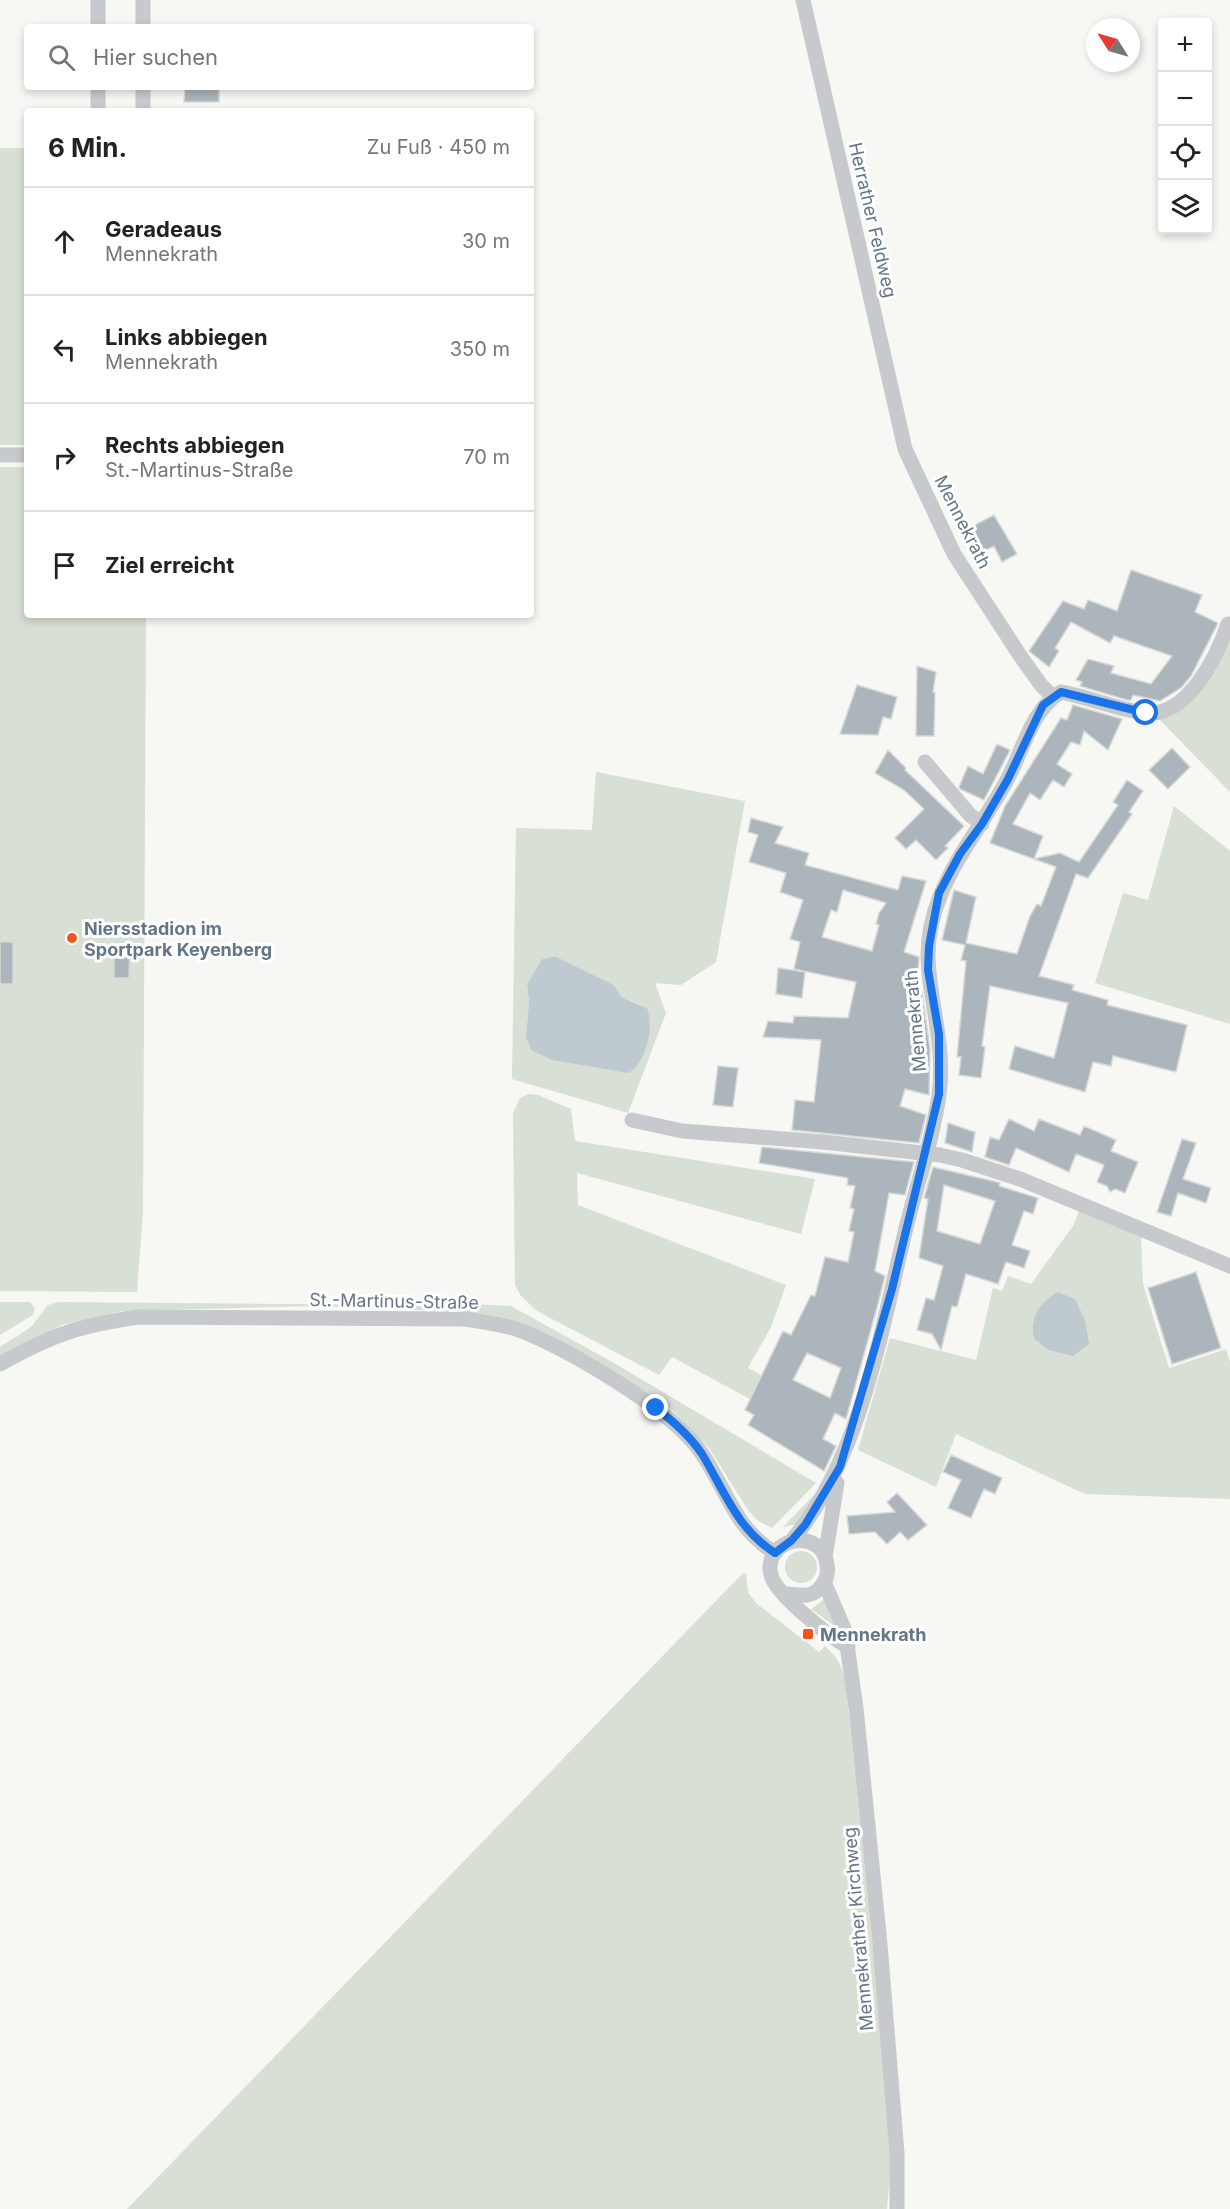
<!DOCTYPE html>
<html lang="de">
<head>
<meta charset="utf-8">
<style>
  :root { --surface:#fff; --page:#f2f2f2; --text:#222; --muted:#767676; --line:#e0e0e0 }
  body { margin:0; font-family:Inter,sans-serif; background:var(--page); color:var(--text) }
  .controls { position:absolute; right:18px; top:18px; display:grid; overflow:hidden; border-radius:6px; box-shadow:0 3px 9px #0003 }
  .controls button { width:54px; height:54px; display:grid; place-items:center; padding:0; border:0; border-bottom:2px solid var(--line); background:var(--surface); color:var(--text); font:30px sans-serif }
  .compass { position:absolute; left:1086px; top:18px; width:54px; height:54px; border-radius:50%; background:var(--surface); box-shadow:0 3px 9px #0003; rotate:307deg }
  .stop { position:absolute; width:18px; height:18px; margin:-14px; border:4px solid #1a73e8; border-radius:50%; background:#fff }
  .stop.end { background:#1a73e8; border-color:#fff; box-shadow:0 2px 6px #0008 }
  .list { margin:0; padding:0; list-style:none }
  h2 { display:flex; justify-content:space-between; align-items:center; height:78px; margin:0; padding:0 24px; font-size:26px }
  h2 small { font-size:20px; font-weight:400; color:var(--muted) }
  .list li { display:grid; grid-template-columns:39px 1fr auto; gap:18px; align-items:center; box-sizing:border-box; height:108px; padding:0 24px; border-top:2px solid var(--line) }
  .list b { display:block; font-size:22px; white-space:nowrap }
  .list p { margin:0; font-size:20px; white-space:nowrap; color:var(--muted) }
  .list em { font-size:20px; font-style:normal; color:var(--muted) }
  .icon { flex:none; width:33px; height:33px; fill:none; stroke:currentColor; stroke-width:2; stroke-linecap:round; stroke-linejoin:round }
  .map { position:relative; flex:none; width:1230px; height:2209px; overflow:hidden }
  .search { position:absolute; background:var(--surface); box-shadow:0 3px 9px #0003; left:24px; top:24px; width:510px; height:66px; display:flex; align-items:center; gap:15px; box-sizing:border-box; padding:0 21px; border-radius:6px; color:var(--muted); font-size:22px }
  .panel { position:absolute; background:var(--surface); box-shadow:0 3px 9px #0003; left:24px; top:108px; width:510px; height:510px; border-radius:6px }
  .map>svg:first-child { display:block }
  .green { fill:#d8dfd4; fill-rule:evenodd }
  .water { fill:#bfcad0 }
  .building { fill:#acb5bb; stroke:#d8d8d6; stroke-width:1.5; fill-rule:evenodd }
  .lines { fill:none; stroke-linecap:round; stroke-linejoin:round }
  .minor { stroke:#c6cacd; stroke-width:15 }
  .route { stroke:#1a73e8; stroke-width:8 }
  .poi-dot { fill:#f25319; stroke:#fff; stroke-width:2 }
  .labels { text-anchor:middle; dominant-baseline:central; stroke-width:6; stroke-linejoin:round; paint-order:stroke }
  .street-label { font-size:18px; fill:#637687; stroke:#fff }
  .poi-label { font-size:18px; font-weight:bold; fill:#637687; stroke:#fff; text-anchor:start }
</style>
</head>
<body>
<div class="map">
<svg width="1230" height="2209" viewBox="0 0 1230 2209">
  <rect width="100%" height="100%" fill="#f7f7f3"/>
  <path class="green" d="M0,148H27V445H0Z
    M0,467H27V615H146L143,1211L137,1292L0,1291Z
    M1230,636V792L1158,718Z
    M596,772L745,801L716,962L681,985L655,983L666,1013L628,1113L512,1079L516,828L592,830ZM555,956L614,985L621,997L642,1005L526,1037L529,1001L527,984L542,959Z
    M1174,806L1230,851V1024L1095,983L1123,893L1148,900Z
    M529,1094L538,1095L571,1109L575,1141L815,1179L801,1234L577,1173L578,1205L786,1285L771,1327L748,1368L761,1375L750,1399L672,1357L659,1375L537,1311L521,1296L515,1285L513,1113L520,1098Z
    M1080,1209L1141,1236L1143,1284L1169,1368L1226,1349L1230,1362V1499L1085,1494L956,1434L936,1487L858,1450L890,1338L976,1360L993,1288L1002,1291L1008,1276L1031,1284L1073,1226Z
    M0,1302H30L35,1308L33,1315L0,1335Z
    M59,1302L417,1305L453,1303L511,1306L614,1363L816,1483L772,1528L758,1521L748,1510L709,1448L672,1410L644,1392L465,1312L317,1306L122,1311L62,1325L0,1358V1347L31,1327L48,1305Z
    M818,1491L798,1524L783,1527Z
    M785 1567a16 16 0 1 1 32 0a16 16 0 1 1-32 0Z
    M743,1573H746L748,1592L756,1603L819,1652L825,1646C836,1656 841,1664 845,1678L886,2075L891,2163L887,2209H127Z
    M823,1600L826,1601L836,1627L811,1609Z"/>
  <path class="water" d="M555,956L614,985L621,997L647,1008C654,1028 647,1062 628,1073L552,1060L531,1050L526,1037L529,1001L527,984L542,959Z
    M1058,1292L1075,1299L1085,1320L1089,1344L1073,1356L1049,1350L1034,1339C1029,1318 1040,1302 1058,1292Z"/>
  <path class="building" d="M185,87H219V102H184Z
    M994,515L1017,554L1002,562L994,546L982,552L969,528Z
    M1131,570L1202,595L1195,612L1218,623L1191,676L1181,688L1160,701L1133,695L1131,700H1127L1080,686L1082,682L1076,680L1088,659L1114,666L1111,673L1151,684L1172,656L1114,636L1110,643L1071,622L1055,648L1059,651L1049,667L1029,651L1063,601L1084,609L1088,600L1117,611Z
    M917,666L936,672L933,692L935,693L934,736H916Z
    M857,685L897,697L891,719L883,717L878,735L840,734Z
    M1073,705L1122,719L1108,750L1084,731L1080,745L1071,742L1057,764L1072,774L1064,787L1053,780L1040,800L1030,793L1013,824L1043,836L1034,859L990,843L1005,806L1061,718L1067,720Z
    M997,744L1010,750L984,800L960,789L959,787L968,766L983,774Z
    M1172,748L1190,767L1168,789L1149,770Z
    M888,750L906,768L905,770L964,826L945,846L948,848L936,860L916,840L906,849L895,838L924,809L904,790L875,773Z
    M1127,780L1143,791L1129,812L1132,814L1088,878L1076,874L1039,976L1074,985L1072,990L1108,1000L1107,1005L1187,1025L1176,1072L1113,1056L1111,1066L1093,1062L1085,1092L1009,1069L1015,1046L1054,1058L1068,1003L990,986L982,1046L985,1047L981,1078L959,1075L961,1057H957L966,961L961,960L965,945L942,940L954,890L976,897L966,943L1017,954L1030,916L1037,904L1041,906L1056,867L1034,859L1060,853L1079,862L1118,805L1113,802Z
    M751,818L783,827L775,843L809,853L805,865L898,890L902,876L926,881L904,952L919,957L917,992H922L930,1049L929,1095L905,1089L900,1106L926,1115L919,1143L792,1130L795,1100L814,1102L821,1040L763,1037L768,1021L793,1023L794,1016L848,1018L856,982L794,969L800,942L790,939L803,900L780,892L786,873L749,862L758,835L748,832ZM843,890L886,903L879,913L876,924L879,925L872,951L822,937L831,910L837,912Z
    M0,942H13V984H0Z
    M114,947H130L129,978H114Z
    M778,968L805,972L802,998L776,994Z
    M718,1066L738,1068L733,1107L713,1105Z
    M1009,1119L1034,1131L1039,1119L1080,1135L1084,1126L1116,1140L1111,1151L1138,1162L1125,1193L1115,1189L1110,1192L1107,1186L1097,1182L1104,1165L1076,1154L1069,1172L1016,1148L1009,1165L985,1157L990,1137L999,1140Z
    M948,1123L975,1132L972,1152L945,1143Z
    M1182,1139L1196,1143L1183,1179L1211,1188L1206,1203L1178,1193L1171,1216L1157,1212Z
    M762,1147L914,1162L905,1195L889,1193L875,1271L885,1276L878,1304L846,1419L835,1413L823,1439L836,1446L824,1471L748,1425L754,1415L745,1410L783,1331L791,1335L811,1295L815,1296L825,1257L848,1262L854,1232L849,1231L854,1209L850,1208L855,1186L847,1185L848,1178L759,1163ZM807,1353L841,1368L830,1398L793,1380Z
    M933,1167L997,1182L1000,1183L999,1186L1038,1198L1033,1214L1024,1211L1012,1245L1030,1251L1024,1268L1006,1262L998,1284L966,1274L957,1307L952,1306L941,1350L932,1334L917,1330L926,1298L934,1300L943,1266L919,1258L928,1199L924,1198ZM944,1185L995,1201L980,1244L937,1231Z
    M1196,1272L1221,1348L1172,1364L1148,1288Z
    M951,1455L1002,1478L995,1494L984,1489L971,1518L948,1508L961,1480L943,1472Z
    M897,1493L927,1525L908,1540L900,1532L887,1544L875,1532L849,1534L847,1516L895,1512L887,1502Z"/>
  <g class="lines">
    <path class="minor" d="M803,0L905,449L954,554L1019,654L1041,685L1053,697
      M98,27V0
      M143,27V0
      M98,87V111
      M143,111V87
      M0,455H27
      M925,762L970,815L982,824
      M632,1120L682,1131L823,1142L940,1155L962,1160L1020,1179L1230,1266
      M0,1364C52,1335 80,1325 139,1317L465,1319C483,1322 502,1324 519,1330C568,1349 671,1409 700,1451C727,1489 733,1527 775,1553
      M792,1540C861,1459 882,1326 907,1224C918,1181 933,1138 939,1095C945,1052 933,1013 929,972C920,895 974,842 1007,780C1023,751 1031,710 1061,692C1089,697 1118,710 1146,713C1188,717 1217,656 1228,624
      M825,1557L837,1483
      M824,1582L845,1631L856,1708L880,1944L897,2153V2209
      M787,1594C798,1595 809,1598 818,1590C825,1583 829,1574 827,1565C823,1526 762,1537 771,1575C776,1595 829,1636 848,1647"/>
  </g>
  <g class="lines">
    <path class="route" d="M656,1408C673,1421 690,1436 702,1454C724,1490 737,1529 775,1553L792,1540L805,1525L840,1467L892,1289L939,1094V1034L928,970L929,946L939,893L960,854L982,824L1008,779L1043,705L1061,692L1146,713"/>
  </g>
  <g class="poi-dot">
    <circle cx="72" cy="938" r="6"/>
    <rect x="802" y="1628" width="12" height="12" rx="3"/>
  </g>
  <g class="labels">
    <g class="street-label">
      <text transform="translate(873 220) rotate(77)">Herrather Feldweg</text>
      <text transform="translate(963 522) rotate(63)">Mennekrath</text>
      <text transform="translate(915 1021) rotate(-95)">Mennekrath</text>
      <text transform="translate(394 1301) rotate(1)">St.-Martinus-Straße</text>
      <text transform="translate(858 1929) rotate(-95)">Mennekrather Kirchweg</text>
    </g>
    <g class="poi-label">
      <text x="84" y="928">Niersstadion im<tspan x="84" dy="21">Sportpark Keyenberg</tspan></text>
      <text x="820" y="1634">Mennekrath</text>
    </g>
  </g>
</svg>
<div class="controls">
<button>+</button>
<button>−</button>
<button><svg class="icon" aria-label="locate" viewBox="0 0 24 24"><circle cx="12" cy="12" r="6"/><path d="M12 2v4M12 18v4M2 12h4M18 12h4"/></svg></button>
<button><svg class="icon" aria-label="layers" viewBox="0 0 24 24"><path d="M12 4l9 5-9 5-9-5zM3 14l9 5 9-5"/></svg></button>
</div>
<svg class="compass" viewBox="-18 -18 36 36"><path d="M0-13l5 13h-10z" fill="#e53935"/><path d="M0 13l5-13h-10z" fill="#767676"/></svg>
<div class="stop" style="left:1146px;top:713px"></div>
<div class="stop end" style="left:656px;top:1408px"></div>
<div class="search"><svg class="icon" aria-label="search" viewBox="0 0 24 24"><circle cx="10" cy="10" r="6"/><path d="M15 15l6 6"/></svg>Hier suchen</div>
<section class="panel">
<h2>6 Min.<small>Zu Fuß · 450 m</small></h2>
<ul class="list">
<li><svg class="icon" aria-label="ahead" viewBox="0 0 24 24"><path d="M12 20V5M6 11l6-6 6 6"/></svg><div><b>Geradeaus</b><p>Mennekrath</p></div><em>30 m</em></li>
<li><svg class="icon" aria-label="left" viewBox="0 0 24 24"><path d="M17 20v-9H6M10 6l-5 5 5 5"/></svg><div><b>Links abbiegen</b><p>Mennekrath</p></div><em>350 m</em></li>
<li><svg class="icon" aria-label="right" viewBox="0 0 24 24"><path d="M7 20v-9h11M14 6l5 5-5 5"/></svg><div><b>Rechts abbiegen</b><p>St.-Martinus-Straße</p></div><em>70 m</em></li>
<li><svg class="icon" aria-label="arrive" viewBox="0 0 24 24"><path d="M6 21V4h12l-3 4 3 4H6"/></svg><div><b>Ziel erreicht</b></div></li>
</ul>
</section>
</div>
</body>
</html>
